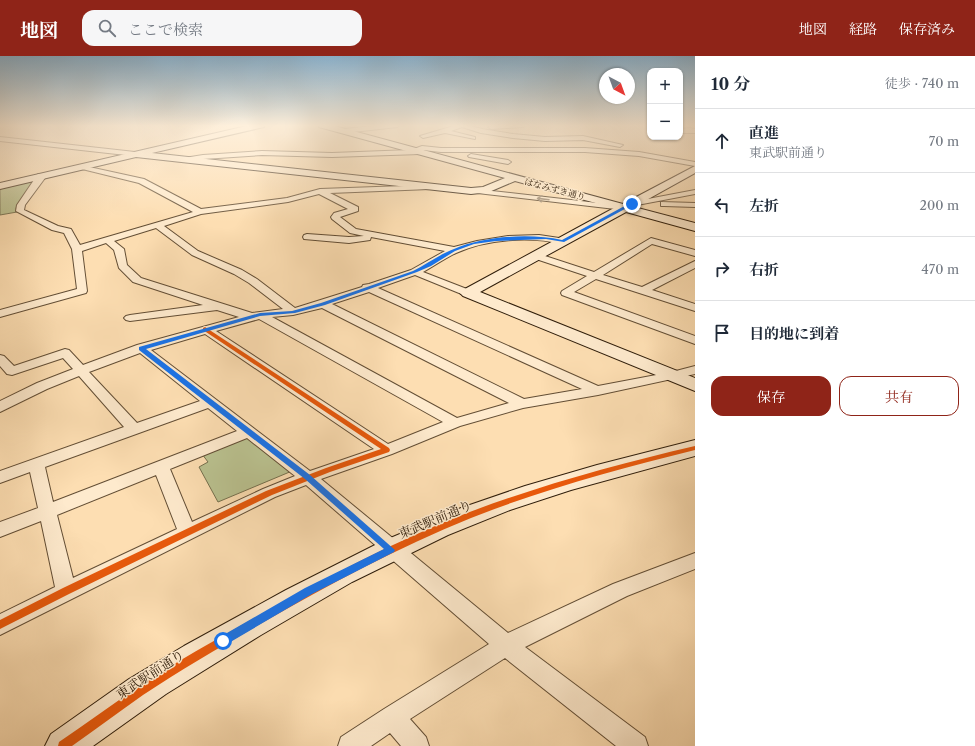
<!DOCTYPE html>
<html lang="ja">
<head>
<meta charset="utf-8">
<style>
  :root { --surface:#fff; --page:#f6f6f7; --text:#1f2937; --muted:#747a83; --line:#e0e1e3; --accent:#8f2418 }
  body { margin:0; font-family:"Libre Caslon Text","Noto Serif JP",serif; background:var(--page); color:var(--text) }
  .controls { position:absolute; right:12px; top:12px; display:grid; overflow:hidden; border-radius:8px; box-shadow:0 1px 3px #0004 }
  .controls button { width:36px; height:36px; display:grid; place-items:center; padding:0; border:0; border-bottom:1px solid var(--line); background:var(--surface); color:var(--text); font:20px sans-serif }
  .compass { position:absolute; left:599px; top:12px; width:36px; height:36px; border-radius:50%; background:var(--surface); box-shadow:0 1px 3px #0004; rotate:139deg }
  .stop { position:absolute; width:12px; height:12px; margin:-9px; border:3px solid #1a73e8; border-radius:50%; background:#fff }
  .stop.end { background:#1a73e8; border-color:#fff; box-shadow:0 1px 4px #0008 }
  .list { margin:0; padding:0; list-style:none }
  h2 { display:flex; justify-content:space-between; align-items:center; height:52px; margin:0; padding:0 16px; font-size:17px }
  h2 small { font-size:13px; font-weight:400; color:var(--muted) }
  .list li { display:grid; grid-template-columns:26px 1fr auto; gap:12px; align-items:center; box-sizing:border-box; height:64px; padding:0 16px; border-top:1px solid var(--line) }
  .list b { display:block; font-size:15px; white-space:nowrap }
  .list p { margin:0; font-size:13px; white-space:nowrap; color:var(--muted) }
  .list em { font-size:13px; font-style:normal; color:var(--muted) }
  .actions { display:flex; gap:8px; padding:12px 16px }
  .actions a { flex:1; padding:9px 0; border:1px solid var(--accent); border-radius:12px; text-align:center; font-size:14px; color:var(--accent) }
  .actions .main { background:var(--accent); color:#fff }
  .icon { flex:none; width:22px; height:22px; fill:none; stroke:currentColor; stroke-width:2; stroke-linecap:round; stroke-linejoin:round }
  .map { position:relative; flex:none; width:695px; height:690px; overflow:hidden }
  header { display:flex; align-items:center; gap:24px; box-sizing:border-box; height:56px; padding:0 20px; background:var(--accent); color:#fff }
  header strong { font-size:19px }
  nav { display:flex; gap:22px; margin-inline-start:auto; font-size:14px }
  .search { width:280px; height:36px; background:var(--page); display:flex; align-items:center; gap:10px; box-sizing:border-box; padding:0 14px; border-radius:12px; color:var(--muted); font-size:15px }
  main { display:flex }
  aside { flex:1; background:var(--surface) }
  .map>svg:first-child { display:block }
  .green { fill:#bac290; stroke:#75704e }
  .lines { fill:none; stroke-linecap:round; stroke-linejoin:round }
  .street-casing { stroke:#634e35; stroke-width:2 }
  .secondary-casing { stroke:#301e0b; stroke-width:2 }
  .street { fill:#feeacd; fill-rule:evenodd }
  .secondary { fill:#feeacd; fill-rule:evenodd }
  .cycleway-casing { stroke:#feeacd; stroke-width:2 }
  .cycleway { fill:#e8590c; fill-rule:evenodd }
  .oneway { stroke:#a18e76 }
  .route { fill:#1a73e8 }
  .labels { text-anchor:middle; dominant-baseline:central; stroke-width:3; stroke-linejoin:round; paint-order:stroke }
  .far-street-label { font-size:9px; fill:#301e0b; stroke:#feeacd }
  .near-street-label { font-size:13px; fill:#301e0b; stroke:#feeacd }
</style>
</head>
<body>
<header>
<strong>地図</strong>
<div class="search"><svg class="icon" aria-label="search" viewBox="0 0 24 24"><circle cx="10" cy="10" r="6"/><path d="M15 15l6 6"/></svg>ここで検索</div>
<nav><a>地図</a><a>経路</a><a>保存済み</a></nav>
</header>
<main>
<div class="map">
<svg width="695" height="690" viewBox="0 0 695 690">
  <rect width="100%" height="100%" fill="#fddeb2"/>
  <filter id="stains"><feTurbulence type="fractalNoise" baseFrequency=".005" numOctaves="4"/><feColorMatrix values="0 0 0 0 .2 0 0 0 0 .09 0 0 0 0 .02 0 0 0 .5 -.17"/></filter>
  <radialGradient id="worn" r=".72"><stop offset=".6" stop-color="#630" stop-opacity="0"/><stop offset="1" stop-color="#630" stop-opacity=".3"/></radialGradient>
  <path class="green" d="M36,124L16,152L17,156L0,159V133Z
    M241,382L252,383L292,415L218,446L199,411L208,406L202,398Z"/>
  <g class="lines">
    <g class="street-casing">
      <path id="street" d="M382,69H400L397,71L344,77L341,75L344,73Z
        M457,69H467L482,73L513,78L545,81L583,80L623,89L620,91L583,84L545,85L513,82L481,77L462,71L451,75L475,81V83L445,77L423,82L420,80Z
        M496,69H526L523,71L491,73L488,71Z
        M690,72L695,73V77H680V73Z
        M0,81L135,96L138,98L135,100L0,85Z
        M422,90L441,92H585L639,96L695,106V110L639,100L585,96H441L423,94H421L423,96L420,98L332,101L262,99L203,103L184,106L181,104L184,102L203,99L262,95L332,97L411,94Z
        M471,98L508,104L511,106L508,108L469,101L468,100Z
        M80,109L144,123L201,153L287,142L320,133L433,129L434,131L430,133L330,137L358,151V155L340,161L356,173L454,191L477,185L508,180L539,179L566,183L568,185L563,188C529,180 487,183 456,197C445,202 434,210 423,216L472,235L473,237L472,239H464L415,219L378,232L598,330L672,316L695,310V318L598,339L523,352L460,370L392,398L321,423L508,577L613,528L695,497V513L627,540L525,591L645,681L648,690H616L505,602L410,663L426,681L429,690H401L390,677L371,690H338L341,681L384,653L489,588L306,429L275,441L0,579V558L55,531L41,465L0,481V466L38,452L30,416L0,427V415L124,371L79,320L47,333L0,356V345L37,327L73,313L63,302L12,319L7,318L0,310V299L4,300L14,310L65,293L69,294L83,309L137,289L239,261L217,254L130,265L126,264L124,262L126,260L130,259L203,249L133,226L119,212L114,194L106,187L82,195L87,235L86,237L0,261V254L77,233L72,193L64,177L52,174L16,155L17,149L38,118H44L45,122L25,149L24,154L58,170L71,173L80,189L193,156L139,127L78,112L77,111ZM319,138L348,153L334,157L331,161L332,163L350,177L364,180L349,181L307,178L304,179L303,181L304,183L349,187L370,184L371,181L445,195L411,214L369,228L363,229L362,231L295,252L257,223L242,214L198,195L164,170L201,158L288,146ZM156,172L192,199L234,218L249,227L283,253L252,257L141,222L127,209L124,193L114,185ZM369,236L582,333L524,343L332,248ZM322,252L509,347L457,362L272,261L293,259ZM259,263L443,366L388,388L216,275ZM205,278L374,393L310,415L151,294ZM140,297L200,345L137,367L89,316ZM208,352L237,375L53,446L45,411ZM247,382L295,420L263,433L192,466L170,413ZM156,419L177,473L73,522L57,459Z
        M474,133L624,150L628,152L624,154L477,137L473,135Z
        M695,134V138L632,150L628,148L632,146Z
        M661,146L695,147V151L664,150H661Z
        M651,182L695,194V200L652,188L603,219L642,231L695,205V212L652,234L695,248V255L596,223L574,236L695,280V288L562,239L561,237L562,235L587,220L533,202L531,200L536,197L539,198L594,216Z"/>
    </g>
    <g class="secondary-casing">
      <path id="secondary" d="M251,69H265L264,71L152,97L471,132L483,131L505,122L319,71L318,69H331L623,148L695,110V117L634,151L695,167V175L626,156L480,236L695,322V335L463,240L460,237L463,234L614,152L515,125L489,136L471,138L136,101L0,133V127Z
        M695,384V400L571,434L510,454L448,479L352,526L261,579L166,638L93,690H45L51,678L129,623L184,590L286,534L381,486L461,452L525,430L597,409Z"/>
    </g>
    <use href="#street" class="street"/>
    <use href="#secondary" class="secondary"/>
    <g class="cycleway-casing">
      <path id="cycleway" d="M205,271L389,392L390,394L389,396L330,416L272,439L69,538L0,573V564L63,532L266,435L326,412L381,393L203,274V272Z
        M695,390V394C619,413 544,433 471,462C399,491 330,528 262,567C222,590 182,613 143,639C119,656 96,673 72,690H58L59,686C86,668 111,649 138,631C177,605 219,582 260,559C327,521 395,485 467,457C541,429 618,408 695,390Z"/>
    </g>
    <use href="#cycleway" class="cycleway"/>
  </g>
  <defs><path id="oneway-shaft" d="M-6 0H5M1.5-3L5.5 0L1.5 3" fill="none" stroke-width="1.6" stroke-linecap="round" stroke-linejoin="round"/></defs>
  <use class="oneway" href="#oneway-shaft" transform="translate(543 143) rotate(-173)"/>
  <linearGradient id="sky" x2="0" y2="1"><stop stop-color="#8cb6d4"/><stop offset="0.42" stop-color="#fef0dc"/><stop offset="1" stop-color="#fef0dc" stop-opacity="0"/></linearGradient>
  <rect width="695" height="166" fill="url(#sky)"/>
  <path class="route" d="M630,147L634,148L564,186L546,183L496,185L474,188L455,195L431,210L417,216L325,249L295,257L260,260L146,293L310,419L395,494L394,496L312,538L227,588L223,589L220,588L218,585L220,581L305,532L384,493L305,423L139,294V291L260,257L292,255L321,247L413,215C427,208 440,198 454,193C484,180 530,177 562,184Z"/>
  <g class="labels">
    <g class="far-street-label">
      <text transform="translate(555 133) rotate(15)">はなみずき通り</text>
    </g>
    <g class="near-street-label">
      <text transform="translate(435 463) rotate(-23)">東武駅前通り</text>
      <text transform="translate(150 618) rotate(-33)">東武駅前通り</text>
    </g>
  </g>
  <rect width="100%" height="100%" filter="url(#stains)"/>
  <rect width="100%" height="100%" fill="url(#worn)"/>
</svg>
<div class="controls">
<button>+</button>
<button>−</button>
</div>
<svg class="compass" viewBox="-18 -18 36 36"><path d="M0-13l5 13h-10z" fill="#e53935"/><path d="M0 13l5-13h-10z" fill="#747a83"/></svg>
<div class="stop" style="left:223px;top:585px"></div>
<div class="stop end" style="left:632px;top:148px"></div>
</div>
<aside>
<h2>10 分<small>徒歩 · 740 m</small></h2>
<ul class="list">
<li><svg class="icon" aria-label="ahead" viewBox="0 0 24 24"><path d="M12 20V5M6 11l6-6 6 6"/></svg><div><b>直進</b><p>東武駅前通り</p></div><em>70 m</em></li>
<li><svg class="icon" aria-label="left" viewBox="0 0 24 24"><path d="M17 20v-9H6M10 6l-5 5 5 5"/></svg><div><b>左折</b></div><em>200 m</em></li>
<li><svg class="icon" aria-label="right" viewBox="0 0 24 24"><path d="M7 20v-9h11M14 6l5 5-5 5"/></svg><div><b>右折</b></div><em>470 m</em></li>
<li><svg class="icon" aria-label="arrive" viewBox="0 0 24 24"><path d="M6 21V4h12l-3 4 3 4H6"/></svg><div><b>目的地に到着</b></div></li>
</ul>
<div class="actions"><a class="main">保存</a><a>共有</a></div>
</aside>
</main>
</body>
</html>
